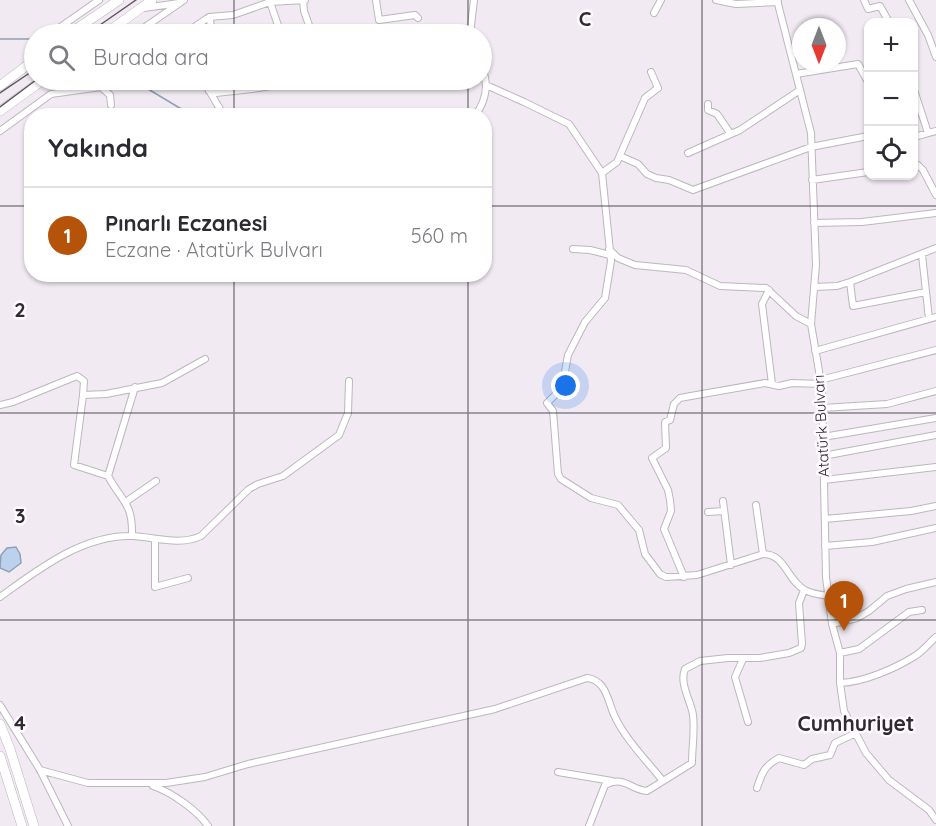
<!DOCTYPE html>
<html lang="tr">
<head>
<meta charset="utf-8">
<style>
  :root { --surface:#fff; --page:#f2f2f3; --text:#2b2b33; --muted:#7c7c81; --line:#e1e1e2; --accent:#b45309 }
  body { margin:0; font-family:Quicksand,sans-serif; background:var(--page); color:var(--text) }
  .controls { position:absolute; right:18px; top:18px; display:grid; overflow:hidden; border-radius:12px; box-shadow:0 2px 4px #0004 }
  .controls button { width:54px; height:54px; display:grid; place-items:center; padding:0; border:0; border-bottom:2px solid var(--line); background:var(--surface); color:var(--text); font:30px sans-serif }
  .compass { position:absolute; left:792px; top:18px; width:54px; height:54px; border-radius:50%; background:var(--surface); box-shadow:0 2px 4px #0004; rotate:180deg }
  .you { position:absolute; left:566px; top:386px; width:21px; height:21px; margin:-15px; border:4px solid #fff; border-radius:50%; background:#1a73e8; box-shadow:0 0 0 9px #1a73e833 }
  .badge { display:grid; place-items:center; width:39px; height:39px; border-radius:50%; background:var(--accent); color:#fff; font-size:20px; font-weight:700 }
  .pin { position:absolute; translate:-50% -50px; filter:drop-shadow(0 2px 3px #0008) }
  .pin::after { content:''; position:absolute; top:32px; width:21px; height:18px; background:inherit; clip-path:polygon(0 0,100% 0,50% 100%) }
  .list { margin:0; padding:0; list-style:none }
  h2 { display:flex; justify-content:space-between; align-items:center; height:78px; margin:0; padding:0 24px; font-size:26px }
  h2 small { font-size:20px; font-weight:400; color:var(--muted) }
  .list li { display:grid; grid-template-columns:39px 1fr auto; gap:18px; align-items:center; box-sizing:border-box; height:96px; padding:0 24px; border-top:2px solid var(--line) }
  .list b { display:block; font-size:22px; white-space:nowrap }
  .list p { margin:0; font-size:20px; white-space:nowrap; color:var(--muted) }
  .list em { font-size:20px; font-style:normal; color:var(--muted) }
  .icon { flex:none; width:33px; height:33px; fill:none; stroke:currentColor; stroke-width:2; stroke-linecap:round; stroke-linejoin:round }
  .map { position:relative; flex:none; width:936px; height:826px; overflow:hidden }
  .search { position:absolute; background:var(--surface); box-shadow:0 2px 4px #0004; left:24px; top:24px; width:468px; height:66px; display:flex; align-items:center; gap:15px; box-sizing:border-box; padding:0 21px; border-radius:33px; color:var(--muted); font-size:22px }
  .panel { position:absolute; background:var(--surface); box-shadow:0 2px 4px #0004; left:24px; top:108px; width:468px; height:174px; border-radius:24px }
  .map>svg:first-child { display:block }
  .water { fill:#bbd1ee; stroke:#91a0b5; stroke-width:1.5 }
  .lines { fill:none; stroke-linecap:round; stroke-linejoin:round }
  .stream { stroke:#91a0b5; stroke-width:1.5 }
  .minor-casing { stroke:#bdb6be; stroke-width:8 }
  .highway-casing { stroke:#bdb6be; stroke-width:10 }
  .minor { stroke:#fff; stroke-width:6 }
  .highway { stroke:#fff; stroke-width:9 }
  .tram { stroke:#5e5a5f; stroke-width:1.5 }
  .grid { fill:none; stroke:#2f2c2f; stroke-width:1.5; stroke-opacity:0.55 }
  .labels { text-anchor:middle; dominant-baseline:central; stroke-width:5; stroke-linejoin:round; paint-order:stroke }
  .street-label { font-size:15px; fill:#2f2c2f; stroke:#fef8ff }
  .district-label { font-size:21px; font-weight:bold; fill:#2f2930; stroke:#fef8ff }
  .grid-label { font-size:20px; text-anchor:middle; font-weight:bold; fill:#2f2c2f; stroke:#fef8ff; stroke-width:5; stroke-linejoin:round; paint-order:stroke }
</style>
</head>
<body>
<div class="map">
<svg width="936" height="826" viewBox="0 0 936 826">
  <rect width="100%" height="100%" fill="#f2eaf3"/>
  <path class="water" d="M16,547L20,554L21,563L9,572L0,568L1,555L7,548Z"/>
  <g class="lines">
    <path class="stream" d="M0,39H34
      M133,80L193,116"/>
    <g class="minor-casing">
      <path id="minor" d="M303,0L304,11L312,34
        M376,0L379,20L415,15L418,18
        M716,0L736,4L778,2
        M777,0L811,133L816,265L811,324L822,389L826,577L832,624L840,653V683L844,711L866,753L889,780L929,810L936,820
        M864,0L868,9L880,6L889,22
        M909,0L928,35L936,57
        M270,2L281,34
        M144,8L179,3
        M654,13L661,0
        M209,17L213,34
        M59,28L99,0
        M135,34L184,0
        M184,34L209,17L233,15L270,2L305,0
        M470,34L474,0
        M796,74L858,64L868,82
        M203,80L224,116
        M486,85L524,102L569,124L602,173L611,261L605,298L585,322L568,355L563,383L559,391L547,403L553,411L558,474L561,479L591,498L618,505L639,530L645,554L660,574L666,577L697,575L763,554C786,554 787,581 805,590C812,594 821,595 829,596
        M914,90L928,133
        M209,91L216,93L252,89L310,80
        M212,92V80
        M708,104V110L717,114L730,133
        M475,116C486,101 489,84 482,68
        M0,131L51,94L101,87L110,95L111,105
        M914,137L936,131
        M688,153L740,130L800,90
        M620,156L638,164L647,174L656,178L669,180L693,190L811,147L868,136
        M914,165H918L923,170L936,195
        M602,173L617,162L645,98L658,88L651,72
        M812,180L868,172
        M814,223L862,222L936,213
        M573,249L590,250L610,255
        M609,249L618,258L635,265L686,270L720,286L766,288L796,316L811,324
        M922,255L929,319
        M850,282L853,306L926,292
        M814,287L837,286L850,282L936,248
        M769,290L762,304L772,384
        M815,351L936,317
        M820,380L936,350
        M0,405L13,402L77,376L84,381L83,395
        M822,408L887,404L936,391
        M823,437L936,418
        M823,456L936,435
        M108,476L74,465L83,395L106,394L162,383L205,359
        M824,480L936,467
        M127,501L156,481
        M723,501L731,565
        M756,505L763,554
        M708,512L724,511
        M825,519L911,511L936,506
        M132,536C133,503 122,502 108,476L135,387
        M155,539V587L188,578
        M825,546L872,542L936,528
        M684,577L664,529L671,511L670,500L668,490L652,458L666,448L665,422L670,420L674,404L680,398L691,396L765,383L779,386L792,383L821,384
        M0,597C39,569 82,535 132,536C154,537 180,546 201,536L249,489L258,484L283,476L339,435L348,413L349,381
        M832,624L857,618L869,611L887,596L906,589L936,582
        M840,653L859,649L909,612L922,610
        M743,659L735,677L748,722
        M840,683C864,682 894,669 915,656C923,651 929,643 936,637
        M0,705L40,770L68,826
        M40,770L88,783H166L205,777L248,764L495,709L587,678C607,680 608,703 615,717C626,740 647,761 663,781
        M558,772L612,781
        M153,786C171,792 197,810 208,826
        M757,788C762,773 764,766 779,758L804,765L812,759L830,755L835,743L856,733
        M589,826L605,785C625,775 630,790 647,791L692,763C692,747 695,731 693,715C691,701 679,684 685,669L700,661L728,658H760L789,653L801,648L802,644L799,603L804,590"/>
    </g>
    <g class="highway-casing">
      <path id="highway" d="M69,34L119,0
        M105,34L152,0
        M0,86L34,60
        M0,111L43,80
        M0,724L10,749L34,826
        M0,756L22,826"/>
    </g>
    <use href="#minor" class="minor"/>
    <use href="#highway" class="highway"/>
    <path class="tram" d="M87,34L136,0
      M0,93L34,70
      M0,107L36,80"/>
  </g>
  <path class="grid" d="M234,0V34M468,0V34M702,0V826M234,80V116M468,80V116M0,206H32M484,206H936M234,274V826M468,274V826M0,413H936M0,620H936"/>
  <g class="labels">
    <g class="street-label">
      <text transform="translate(821 426) rotate(-93)">Atatürk Bulvarı</text>
    </g>
    <g class="district-label">
      <text x="856" y="723">Cumhuriyet</text>
    </g>
  </g>
  <g class="grid-label">
    <text x="585" y="26">C</text>
    <text x="20" y="317">2</text>
    <text x="20" y="523">3</text>
    <text x="20" y="730">4</text>
  </g>
</svg>
<div class="controls">
<button>+</button>
<button>−</button>
<button><svg class="icon" aria-label="locate" viewBox="0 0 24 24"><circle cx="12" cy="12" r="6"/><path d="M12 2v4M12 18v4M2 12h4M18 12h4"/></svg></button>
</div>
<svg class="compass" viewBox="-18 -18 36 36"><path d="M0-13l5 13h-10z" fill="#e53935"/><path d="M0 13l5-13h-10z" fill="#7c7c81"/></svg>
<div class="you"></div>
<div class="pin badge" style="left:844px;top:631px">1</div>
<div class="search"><svg class="icon" aria-label="search" viewBox="0 0 24 24"><circle cx="10" cy="10" r="6"/><path d="M15 15l6 6"/></svg>Burada ara</div>
<section class="panel">
<h2>Yakında<small></small></h2>
<ul class="list">
<li><span class="badge">1</span><div><b>Pınarlı Eczanesi</b><p>Eczane · Atatürk Bulvarı</p></div><em>560 m</em></li>
</ul>
</section>
</div>
</body>
</html>
